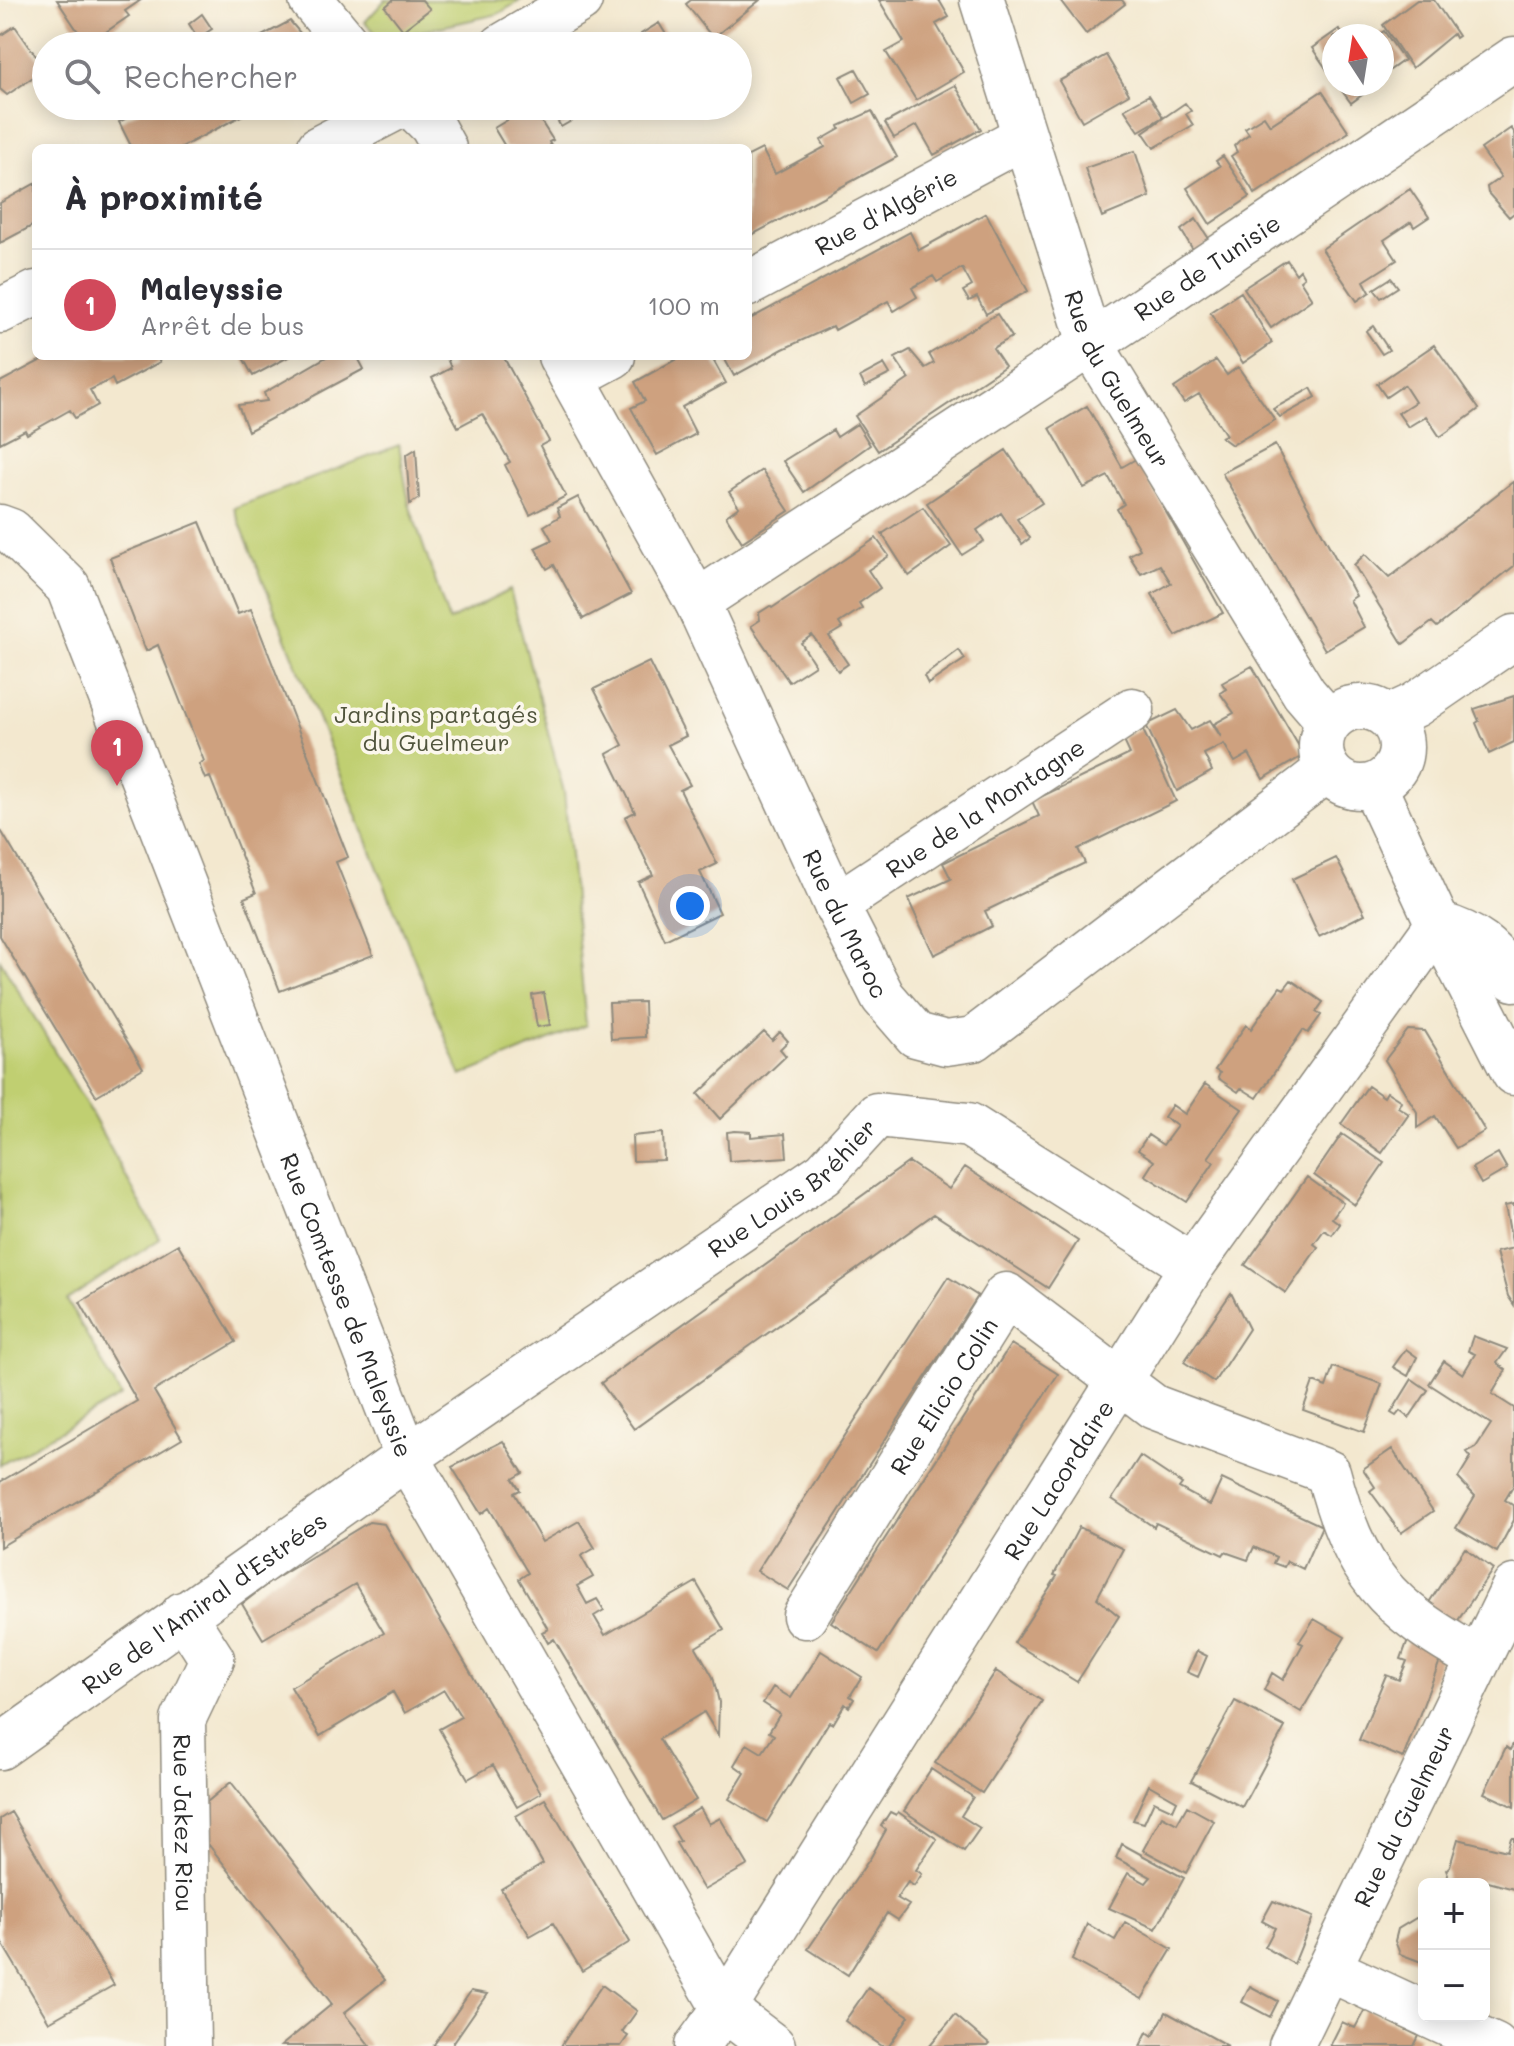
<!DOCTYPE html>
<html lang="fr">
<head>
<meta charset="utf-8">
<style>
  :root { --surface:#fff; --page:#f2f2f3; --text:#2b2b33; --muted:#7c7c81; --line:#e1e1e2; --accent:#d1495b }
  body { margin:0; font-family:Mali,sans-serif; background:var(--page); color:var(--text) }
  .controls { position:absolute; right:24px; bottom:24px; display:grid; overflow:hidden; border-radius:12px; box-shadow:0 4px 20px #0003 }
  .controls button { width:72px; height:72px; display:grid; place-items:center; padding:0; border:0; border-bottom:2px solid var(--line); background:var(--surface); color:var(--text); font:40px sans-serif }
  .compass { position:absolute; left:1322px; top:24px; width:72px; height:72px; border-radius:50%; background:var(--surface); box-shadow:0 4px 20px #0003; rotate:348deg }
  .you { position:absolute; left:690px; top:906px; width:28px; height:28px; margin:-20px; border:6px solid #fff; border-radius:50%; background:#1a73e8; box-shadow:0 0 0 12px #1a73e833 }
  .badge { display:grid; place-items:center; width:52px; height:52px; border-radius:50%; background:var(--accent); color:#fff; font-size:26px; font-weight:700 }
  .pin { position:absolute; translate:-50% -66px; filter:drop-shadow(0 2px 4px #0008) }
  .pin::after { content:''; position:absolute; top:42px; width:28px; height:24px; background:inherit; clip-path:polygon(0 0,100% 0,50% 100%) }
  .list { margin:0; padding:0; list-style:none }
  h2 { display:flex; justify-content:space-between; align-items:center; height:104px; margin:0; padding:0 32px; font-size:34px }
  h2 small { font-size:26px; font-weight:400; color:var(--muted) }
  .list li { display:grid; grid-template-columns:52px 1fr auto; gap:24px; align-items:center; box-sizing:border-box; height:112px; padding:0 32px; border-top:2px solid var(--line) }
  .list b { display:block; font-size:30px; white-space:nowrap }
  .list p { margin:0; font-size:26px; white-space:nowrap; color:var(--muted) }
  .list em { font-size:26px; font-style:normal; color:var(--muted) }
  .icon { flex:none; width:44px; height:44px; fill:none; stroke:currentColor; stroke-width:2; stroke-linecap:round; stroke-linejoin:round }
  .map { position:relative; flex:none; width:1514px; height:2046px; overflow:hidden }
  .search { position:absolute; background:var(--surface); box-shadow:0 4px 20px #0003; left:32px; top:32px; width:720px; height:88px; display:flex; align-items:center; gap:20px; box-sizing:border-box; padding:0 28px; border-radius:44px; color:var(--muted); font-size:30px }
  .panel { position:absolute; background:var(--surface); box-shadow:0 4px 20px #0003; left:32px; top:144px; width:720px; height:216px; border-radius:12px }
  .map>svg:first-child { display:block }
  .green { fill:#c0cf71; stroke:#767d4e; stroke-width:2 }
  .building { fill:#cea17f }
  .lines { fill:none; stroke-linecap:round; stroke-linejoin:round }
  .minor-casing { stroke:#8f8a7d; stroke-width:47 }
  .minor { stroke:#fff; stroke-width:44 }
  .labels { text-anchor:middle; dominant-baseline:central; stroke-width:7; stroke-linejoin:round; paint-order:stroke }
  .street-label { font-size:24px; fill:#2b2b2b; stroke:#fbf7ec }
  .park-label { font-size:24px; fill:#50543c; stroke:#fbf7ec }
</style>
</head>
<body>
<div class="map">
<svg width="1514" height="2046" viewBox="0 0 1514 2046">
  <rect width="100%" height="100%" fill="#fbf7ec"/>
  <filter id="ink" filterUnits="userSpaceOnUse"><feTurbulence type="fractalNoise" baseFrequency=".0125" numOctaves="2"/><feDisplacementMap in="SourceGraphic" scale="16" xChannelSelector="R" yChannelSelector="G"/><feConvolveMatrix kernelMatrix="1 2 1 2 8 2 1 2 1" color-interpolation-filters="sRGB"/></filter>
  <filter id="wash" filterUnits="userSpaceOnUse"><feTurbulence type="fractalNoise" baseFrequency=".006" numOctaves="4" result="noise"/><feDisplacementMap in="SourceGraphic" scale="32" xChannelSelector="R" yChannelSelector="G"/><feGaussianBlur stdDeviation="1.8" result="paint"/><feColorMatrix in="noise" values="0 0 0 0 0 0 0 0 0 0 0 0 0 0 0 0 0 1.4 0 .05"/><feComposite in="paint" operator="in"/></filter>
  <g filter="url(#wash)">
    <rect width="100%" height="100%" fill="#f3e8cf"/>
    <path class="green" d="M385,0H521L498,14L382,40L365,22Z
      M399,445L409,504L449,621L510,590L564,792L586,1025L461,1076L234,508Z
      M0,960L84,1100L160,1239L67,1300L121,1396L0,1465Z"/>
    <g id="blocks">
      <path class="building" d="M57,0H141L125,11L129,16L87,45Z
        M393,0H422L430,9L403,30L385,7Z
        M691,0H760L713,38L686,4Z
        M879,0H939L949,17L936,24L964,72L916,100L886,52L904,42Z
        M1060,0H1122L1125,4L1086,34Z
        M1417,0H1434L1458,36L1455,38L1453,34L1412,68L1383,25Z
        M202,14L212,29L198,38L189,24Z
        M290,21L311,46H261L258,38Z
        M659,23L673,46H627L642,37L641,34Z
        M15,26L45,69L7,95L0,89V36Z
        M1339,29L1344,36H1334V80L1312,48Z
        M1384,31L1404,60L1390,70L1382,58V36H1377Z
        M1106,55L1129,94L1082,121L1059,81Z
        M856,69L870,94L854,103L840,77Z
        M1337,84H1377L1351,103Z
        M955,85L981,129L934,155L917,125L894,138L885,123Z
        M1322,91L1349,132L1255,194L1231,156L1237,152L1234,146L1239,141L1249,134L1245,128L1264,116L1270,125Z
        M1149,95L1163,117L1139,131L1124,109Z
        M1185,103L1191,111L1186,114L1193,125L1154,148L1143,132Z
        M149,106H260L180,148H132L119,122Z
        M531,106L553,140L549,142L552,148H506L494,128Z
        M549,106H597L561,127Z
        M872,111L897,157L748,237V156L762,149L775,174L825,147L821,140L840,129L839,126Z
        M1511,128L1514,132V213L1509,217L1488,193L1487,187L1501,177L1481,149Z
        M1135,151L1150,197L1102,217L1085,168Z
        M1223,156L1250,197L1210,224L1187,188L1220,166L1216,161Z
        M36,183V224L0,243V203Z
        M1410,189L1429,217L1414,227L1411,222L1384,240L1397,260L1364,281L1370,292L1357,301L1322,249Z
        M986,213L1028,291L986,314L977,297L969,301L963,291L972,286L962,268L937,282L933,276L912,288L917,297L894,311L888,301L835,330L833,326L783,349L734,376L723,356H748V320L910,232L919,250Z
        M1196,219L1211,242L1195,253L1181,230Z
        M1287,260L1296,274L1300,270L1304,277L1300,280L1312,299L1271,328L1244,288Z
        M1391,278L1398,287L1381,298L1374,289Z
        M1241,292L1272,343L1243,363L1210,312Z
        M997,314L1012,337L993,348L1005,366L878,451L855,416L909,379L895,358L910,350L925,368L934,363L929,354Z
        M1373,326L1389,350L1382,354L1366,331Z
        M1434,345L1479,409L1440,437L1426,416L1408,427L1398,413L1415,402L1404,385L1386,397L1377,384Z
        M49,356H156L160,362L115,386L112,379L90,390L98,405L75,418L70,410L27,434L25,430L0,443V382Z
        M242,356H290L253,376Z
        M328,356H357L364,369L248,431L238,405L267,401L264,393Z
        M446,356H503L549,441L540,446L566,496L530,515L505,465L510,462L482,414L458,427L432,378L451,368Z
        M682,356H711L726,383L682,407L696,434L657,455L631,408L645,401L635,382Z
        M1216,360L1227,375L1238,367L1275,420L1232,445L1221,437L1226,435L1199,394L1184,403L1174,388Z
        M884,364L890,374L865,387L860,377Z
        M1311,388L1316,397L1280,417L1273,409Z
        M1087,406L1122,467L1136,459L1223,613L1176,636L1152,594L1171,583L1160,565L1141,574L1129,555L1140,549L1117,509L1124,504L1108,476L1084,488L1050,428Z
        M857,424L870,445L804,492L783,461L833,430L837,437Z
        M1275,445L1356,596L1350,600L1364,627L1325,650L1222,473Z
        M416,449L419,498L410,504L406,455Z
        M1006,450L1042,503L1017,519L1030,538L1022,544L1001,513L977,530L984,541L962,555L927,503Z
        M762,470L789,511L742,542L726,516L739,507L729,492Z
        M1514,481V566L1437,627L1432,622L1403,644L1354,565L1365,554L1389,578Z
        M578,497L631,594L583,619L554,565L547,569L535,548L552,540L544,526L560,516L557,508Z
        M923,507L951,546L909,576L882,534Z
        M200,522L238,614L251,609L348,857L336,862L373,955L280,991L244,898L256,893L210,777L205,779L199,764L204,761L158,645L146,651L110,558Z
        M876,538L889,556L868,570L880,588L859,603L862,608L839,623L842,628L829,636L848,664L838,671L812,635L801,643L815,665L789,682L751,626L760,620L759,613L770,606L772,608Z
        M959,650L965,659L928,684L924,676Z
        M649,662L686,736L668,745L690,785L680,790L717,864L700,872L720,913L665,940L638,882L653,875L625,817L635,812L607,754L623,745L594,689Z
        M1252,666L1304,755L1263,779L1249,754L1235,762L1224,744L1204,754L1212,771L1177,791L1146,725L1177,710L1191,730L1210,720L1221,737L1214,724L1234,713L1220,693L1226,689L1222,683Z
        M1514,696V742L1489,754L1476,723L1479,721L1474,709Z
        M1142,728L1176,801L1078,849L1085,863L985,911L992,926L934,955L908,899L951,879L943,863L1039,816L1032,801L1130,754L1122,737Z
        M0,829L143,1068L96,1096L0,936Z
        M1336,858L1365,914L1319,937L1292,879Z
        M1291,980L1323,1002L1316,1012L1321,1015L1308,1033L1303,1030L1257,1098L1241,1088L1238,1092L1218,1078L1220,1073L1215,1070L1246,1025L1251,1029L1280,987L1284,989Z
        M544,993L550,1025L537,1027L532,995Z
        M644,1002L645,1037L611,1039L609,1003Z
        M1408,1030L1425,1031L1485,1131L1456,1148L1435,1116L1417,1128V1112L1385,1060Z
        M764,1032L772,1040L780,1032L788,1041L780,1049L786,1056L720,1119L698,1094Z
        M1205,1084L1242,1109L1208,1158L1214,1162L1187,1202L1145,1175L1154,1161L1138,1150L1148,1135L1163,1145L1177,1126L1164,1117L1172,1105L1185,1114Z
        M1368,1086L1384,1097L1387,1092L1401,1101L1398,1107L1409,1114L1382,1153L1341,1124Z
        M735,1131L751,1132V1137L785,1134L787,1157L729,1161L727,1132Z
        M663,1133L664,1160L633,1161L632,1136Z
        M1342,1134L1384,1163L1355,1205L1314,1175Z
        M1498,1153L1507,1169L1481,1184L1472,1168Z
        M909,1162L949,1189L965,1167L1078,1241L1048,1288L934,1214L634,1429L601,1383Z
        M1307,1177L1343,1203L1332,1218L1340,1224L1332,1235L1324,1230L1314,1244L1318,1247L1286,1293L1245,1265Z
        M1514,1204V1246L1513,1247L1505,1206Z
        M178,1244L236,1342L154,1391L182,1439L0,1547V1482L137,1401L80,1302Z
        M1514,1248V1305L1508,1296L1496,1252Z
        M948,1277L978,1296L788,1590L757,1571Z
        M1231,1293L1249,1329L1214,1382L1184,1362Z
        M1473,1336L1507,1349L1497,1363L1506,1370L1492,1394L1514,1408V1485L1505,1500L1514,1506V1520L1497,1552L1456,1528L1475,1496L1458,1478L1471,1457L1467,1452L1476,1447L1491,1424L1429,1384L1444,1361L1463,1374L1475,1354L1468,1351Z
        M1011,1344L1058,1374L878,1653L831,1622Z
        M1406,1349L1417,1357L1408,1376L1393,1367Z
        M1333,1367L1382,1384L1364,1432L1303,1410L1313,1382L1326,1387Z
        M1412,1379L1428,1390L1409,1418L1400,1411L1396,1416L1391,1413Z
        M503,1441L523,1473L513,1479L520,1490L514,1493L542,1542L579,1521L595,1548L581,1556L593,1577L577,1586L587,1604L597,1599L604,1610L594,1616L605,1635L696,1582L724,1630L696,1647L713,1677L719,1702L718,1735L704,1712L659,1739L696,1800L662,1820L554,1639L548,1643L542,1632L548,1629L519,1579L528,1573L489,1508L481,1514L452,1467Z
        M1392,1449L1433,1511L1401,1533L1370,1491L1375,1487L1363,1469Z
        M1140,1456L1182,1484L1179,1488L1210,1505L1222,1479L1322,1526L1303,1569L1287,1561L1284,1567L1273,1563L1276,1557L1254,1547L1248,1560L1225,1552L1223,1555L1156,1523L1154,1527L1112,1499Z
        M369,1522L384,1524L541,1793L517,1807L493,1765L468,1779L439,1729L461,1717L444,1690L405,1713L393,1692L320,1736L291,1687L384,1633L355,1584L263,1639L242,1604L270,1582Z
        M1079,1527L1123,1549L1097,1598L1119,1616L1077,1682L1014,1643L1057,1576L1054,1575Z
        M1465,1548L1493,1569L1452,1629L1424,1610Z
        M1314,1619L1345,1637L1301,1712L1264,1690L1272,1673L1283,1680L1303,1644L1299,1642Z
        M1409,1637L1444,1650L1403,1758L1359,1740L1386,1675L1399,1680L1407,1661L1401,1659Z
        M821,1651L862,1677L850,1696L854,1699L849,1707L845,1704L833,1724L829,1722L767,1822L729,1799L745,1773L734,1765L747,1744L762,1753L774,1735L769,1732L780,1714L763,1703L773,1687L791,1698Z
        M1197,1651L1207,1656L1198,1677L1187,1672Z
        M996,1671L1042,1701L982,1793L935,1763Z
        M1235,1701L1285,1727L1242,1807L1191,1781Z
        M1514,1742V1807L1484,1793L1506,1747L1510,1750Z
        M931,1769L973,1797L961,1816L980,1828L964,1851L904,1811Z
        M231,1782L385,1980L344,2013L370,2046H281L332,2004L188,1818Z
        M1149,1785L1177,1801L1173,1810L1154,1801L1144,1823L1133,1820Z
        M545,1799L630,1942L582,1971L553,1923L530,1936L501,1889L543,1864L516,1816Z
        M1187,1806L1214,1821L1186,1873L1143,1850L1162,1816L1177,1824Z
        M700,1808L709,1824L720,1818L748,1865L704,1890L676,1843L680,1841L671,1826Z
        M11,1812L114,1985L49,2022L0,1940V1819Z
        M890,1812L896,1815L898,1812L937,1839L916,1870L922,1874L914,1886L908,1882L897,1898L909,1905L898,1920L887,1913L848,1975L808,1949L871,1857L886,1830L881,1826Z
        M1511,1838H1514V1889L1481,1880L1480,1884H1445L1448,1875L1446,1870L1450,1866L1458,1839L1507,1851Z
        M1122,1844L1184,1878L1156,1929L1109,1908L1128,1873L1146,1883L1151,1877L1116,1858Z
        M1273,1901L1313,1917L1294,1964L1265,1947L1275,1928L1262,1921Z
        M1416,1918L1424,1919V1963L1400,1954L1395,1941L1398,1929Z
        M1125,1922L1172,1949L1142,1999L1072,1960L1087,1924L1115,1940Z
        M602,1985L637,2011L622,2032L628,2036L621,2046H561Z
        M1250,1986L1278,2001L1270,2017L1242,2002Z
        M868,1988L909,2016L889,2046H882L845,2021Z
        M471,1991L487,1994L451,2046H433Z
        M1365,2009L1419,2036L1414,2046H1330L1342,2022L1355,2028Z
        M1166,2012L1228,2046H1140L1147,2032L1153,2036Z
        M955,2015L989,2044L987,2046H929Z"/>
    </g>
  </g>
  <g filter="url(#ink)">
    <use href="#blocks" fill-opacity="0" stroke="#8f8a7d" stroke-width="2"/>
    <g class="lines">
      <g class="minor-casing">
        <g id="minor">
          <path d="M311,0L349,46"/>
          <path id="s1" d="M982,0L1090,343L1304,693L1329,722"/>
          <path d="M502,46L580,0"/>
          <path d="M412,106L432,126L444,148"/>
          <path d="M319,148L400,106"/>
          <path id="s2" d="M748,284L1023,137"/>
          <path d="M0,311L36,293"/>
          <path id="s3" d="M560,356L697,602L836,905L883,997L916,1035L946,1043L974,1039L1327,770"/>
          <path d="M572,378L613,356"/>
          <path id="s4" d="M0,527L11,531L68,587L407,1457L724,2009L773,2046"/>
          <path id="s5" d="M697,602L1142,310L1514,59"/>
          <circle cx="1361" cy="747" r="40"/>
          <path d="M1389,717L1415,705L1514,637"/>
          <path d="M1374,786L1438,924L1514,1073"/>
          <path id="s6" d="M836,905L1132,710"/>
          <path id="s7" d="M183,1614L212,1659L183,1720L188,2046"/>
          <path id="s8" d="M805,1616L1006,1295L1154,1407L1328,1472C1355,1574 1386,1608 1477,1658"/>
          <path id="s9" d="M0,1747L407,1457L824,1173L877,1115L969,1125L1192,1266"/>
          <path d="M1329,1969L1424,2013"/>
          <path d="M1430,2016L1495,2046"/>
          <path id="s10" d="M697,2046L724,2009L1192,1266L1438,924C1477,935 1490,948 1514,979"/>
          <path id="s11" d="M1291,2046L1514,1587"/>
        </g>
      </g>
      <use href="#minor" class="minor"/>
    </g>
  </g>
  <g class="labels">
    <g class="street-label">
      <text stroke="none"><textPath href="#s2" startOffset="156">Rue d'Algérie</textPath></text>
      <text stroke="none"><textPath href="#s5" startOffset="610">Rue de Tunisie</textPath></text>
      <text stroke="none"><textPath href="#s1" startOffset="404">Rue du Guelmeur</textPath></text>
      <text stroke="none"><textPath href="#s6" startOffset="178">Rue de la Montagne</textPath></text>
      <text stroke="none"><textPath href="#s3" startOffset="636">Rue du Maroc</textPath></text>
      <text stroke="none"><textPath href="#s9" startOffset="970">Rue Louis Bréhier</textPath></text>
      <text stroke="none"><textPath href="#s4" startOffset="862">Rue Comtesse de Maleyssie</textPath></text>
      <text stroke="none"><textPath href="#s8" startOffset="260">Rue Elicio Colin</textPath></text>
      <text stroke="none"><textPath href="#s10" startOffset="672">Rue Lacordaire</textPath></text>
      <text stroke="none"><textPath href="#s9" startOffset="250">Rue de l'Amiral d'Estrées</textPath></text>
      <text stroke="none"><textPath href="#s11" startOffset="256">Rue du Guelmeur</textPath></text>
      <text stroke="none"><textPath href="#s7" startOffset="224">Rue Jakez Riou</textPath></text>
    </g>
    <g class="park-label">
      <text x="436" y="713">Jardins partagés<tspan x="436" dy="28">du Guelmeur</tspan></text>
    </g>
  </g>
</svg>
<div class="controls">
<button>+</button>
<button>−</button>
</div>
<svg class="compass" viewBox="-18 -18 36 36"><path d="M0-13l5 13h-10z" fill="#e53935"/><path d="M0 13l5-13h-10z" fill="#7c7c81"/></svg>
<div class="you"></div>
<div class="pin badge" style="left:117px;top:786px">1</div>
<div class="search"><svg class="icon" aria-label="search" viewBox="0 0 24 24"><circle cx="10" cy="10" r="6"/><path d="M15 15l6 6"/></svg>Rechercher</div>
<section class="panel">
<h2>À proximité<small></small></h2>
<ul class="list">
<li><span class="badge">1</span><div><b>Maleyssie</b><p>Arrêt de bus</p></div><em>100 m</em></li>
</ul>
</section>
</div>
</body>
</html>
